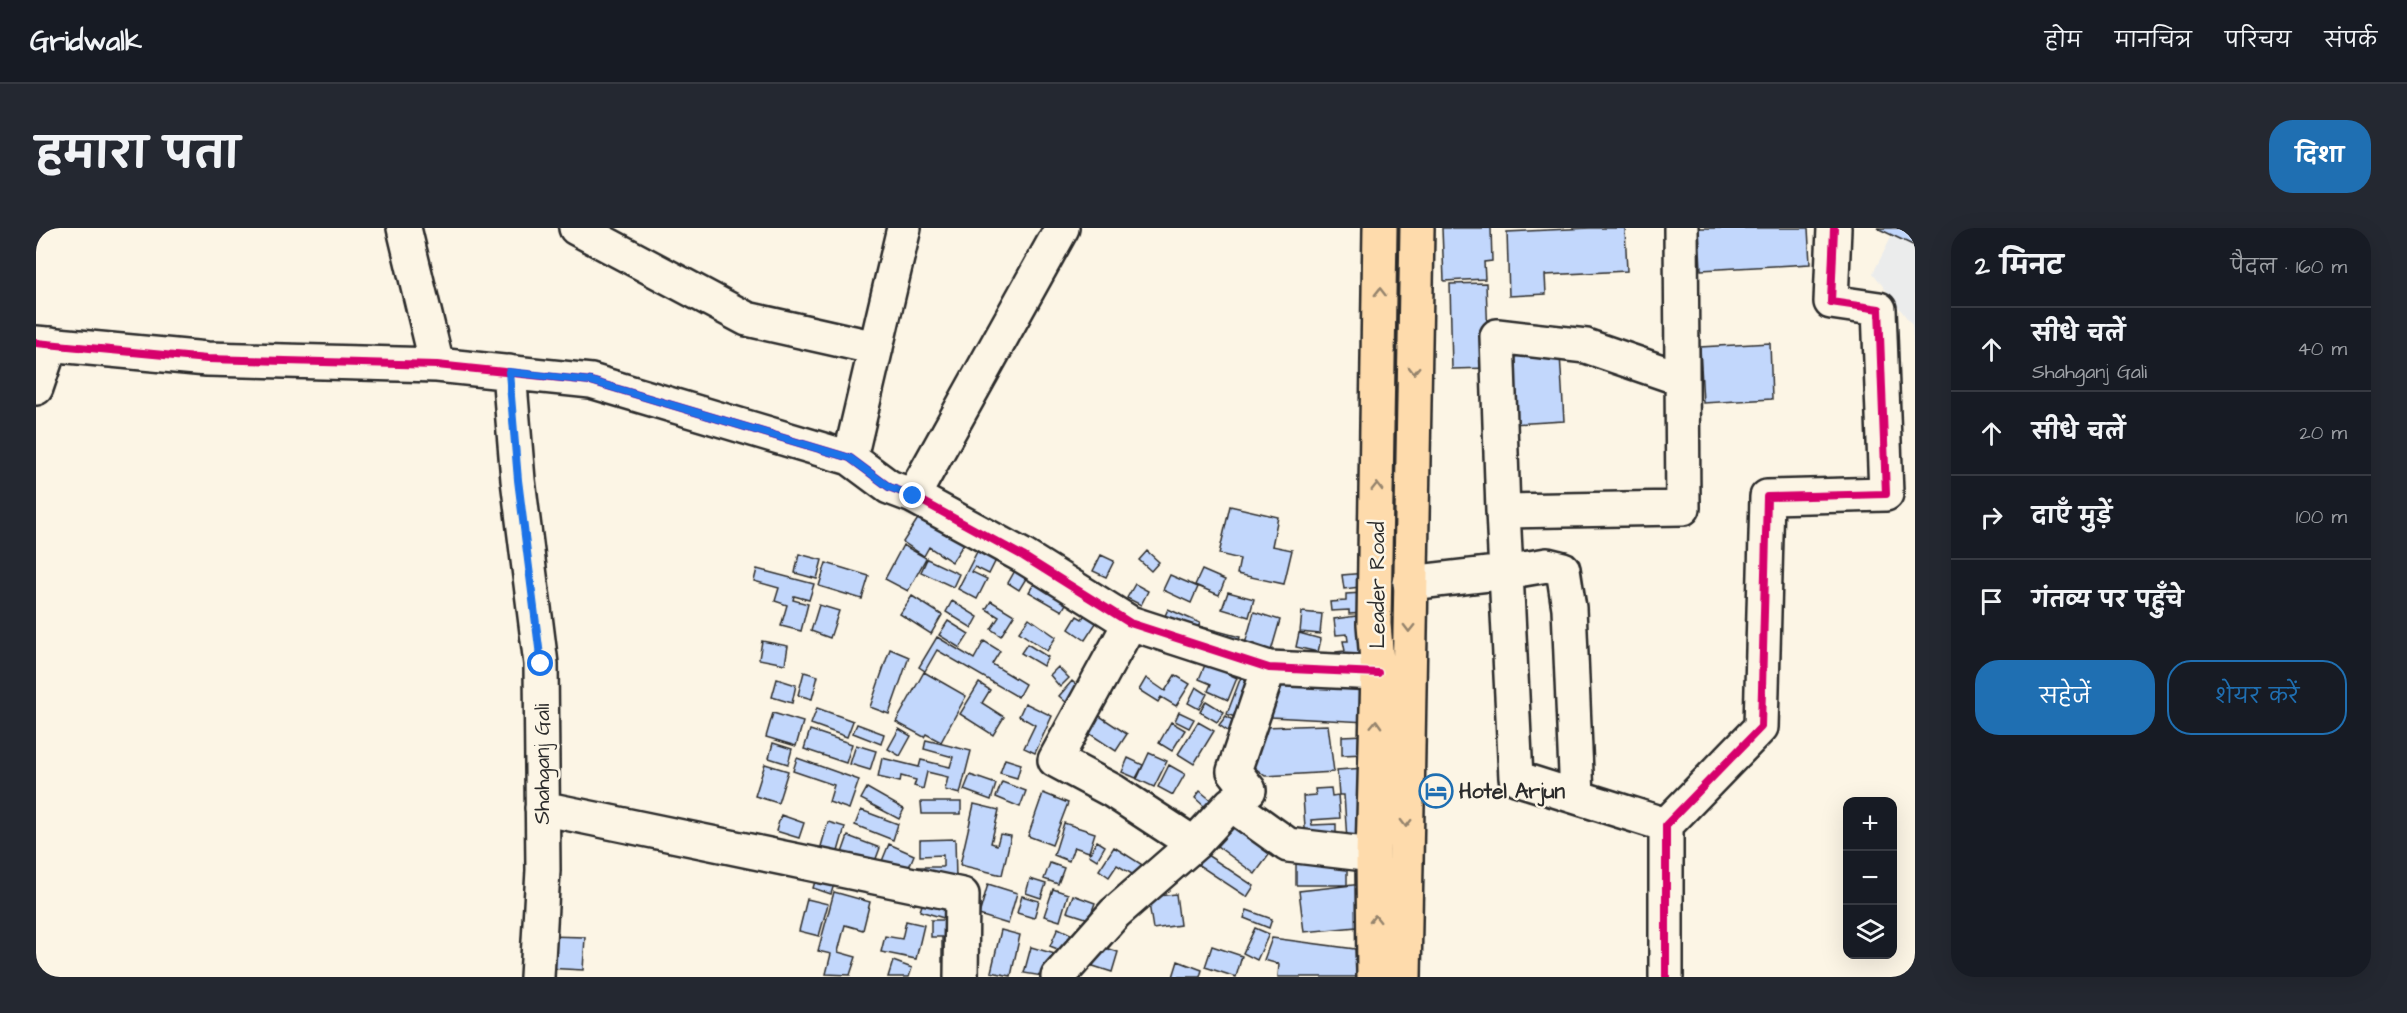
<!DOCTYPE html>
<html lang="hi">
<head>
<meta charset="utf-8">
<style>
  :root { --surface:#171b24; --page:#242831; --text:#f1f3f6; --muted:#9ea1a6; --line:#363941; --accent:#1f6fb2 }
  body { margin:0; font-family:"Architects Daughter","Playpen Sans Deva",sans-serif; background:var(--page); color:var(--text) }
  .controls { position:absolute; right:18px; bottom:18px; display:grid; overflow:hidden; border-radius:12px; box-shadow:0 6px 24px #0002 }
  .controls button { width:54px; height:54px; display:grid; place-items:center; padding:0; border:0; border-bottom:2px solid var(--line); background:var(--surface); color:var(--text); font:30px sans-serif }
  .stop { position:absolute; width:18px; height:18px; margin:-14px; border:4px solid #1a73e8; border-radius:50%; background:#fff }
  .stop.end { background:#1a73e8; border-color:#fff; box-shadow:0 2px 6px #0008 }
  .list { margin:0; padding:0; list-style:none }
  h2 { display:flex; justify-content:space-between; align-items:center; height:78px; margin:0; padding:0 24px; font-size:26px }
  h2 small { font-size:20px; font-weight:400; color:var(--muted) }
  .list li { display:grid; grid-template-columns:39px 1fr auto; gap:18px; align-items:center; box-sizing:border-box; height:84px; padding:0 24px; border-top:2px solid var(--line) }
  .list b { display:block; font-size:22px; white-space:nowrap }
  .list p { margin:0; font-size:20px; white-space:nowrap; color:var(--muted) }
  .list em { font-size:20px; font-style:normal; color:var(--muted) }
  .actions { display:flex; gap:12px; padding:18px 24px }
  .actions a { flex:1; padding:14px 0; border:2px solid var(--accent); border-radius:24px; text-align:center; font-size:21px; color:var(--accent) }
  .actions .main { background:var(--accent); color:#fff }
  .icon { flex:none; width:33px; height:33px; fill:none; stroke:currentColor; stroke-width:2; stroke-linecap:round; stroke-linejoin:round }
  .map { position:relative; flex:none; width:1879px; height:749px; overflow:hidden; border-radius:24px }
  header { display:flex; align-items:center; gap:36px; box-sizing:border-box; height:84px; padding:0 30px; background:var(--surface); border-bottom:2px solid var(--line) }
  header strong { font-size:28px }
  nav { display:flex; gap:33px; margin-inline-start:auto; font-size:21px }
  .intro { display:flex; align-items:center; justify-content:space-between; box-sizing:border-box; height:144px; padding:0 36px }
  h1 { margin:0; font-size:42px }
  .button { padding:15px 27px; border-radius:24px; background:var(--accent); color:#fff; font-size:21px; font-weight:700 }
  main { display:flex; gap:36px; padding:0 36px }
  aside { flex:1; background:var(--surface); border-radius:24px; box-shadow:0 6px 24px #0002 }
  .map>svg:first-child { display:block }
  .built { fill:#ebecec }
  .building { fill:#c2d7fc; stroke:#2b2b2b; stroke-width:1.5 }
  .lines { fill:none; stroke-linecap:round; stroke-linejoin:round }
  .minor-casing { stroke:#2b2b2b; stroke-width:38 }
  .major-casing { stroke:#2b2b2b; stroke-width:38 }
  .minor { stroke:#fcf5e5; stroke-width:33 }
  .major { stroke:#fedbac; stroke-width:33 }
  .cycleway-casing { stroke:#fcf5e5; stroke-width:11 }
  .cycleway { stroke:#d6006c; stroke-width:8 }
  .oneway { stroke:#94836c }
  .route { stroke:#1a73e8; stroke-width:8 }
  .labels { text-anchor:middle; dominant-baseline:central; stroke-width:5; stroke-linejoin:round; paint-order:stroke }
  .street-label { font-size:21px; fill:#2b2b2b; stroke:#fcf5e5 }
  .poi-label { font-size:21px; font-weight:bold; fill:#2b2b2b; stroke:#fcf5e5; text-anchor:start }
</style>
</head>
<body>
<header>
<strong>Gridwalk</strong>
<nav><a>होम</a><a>मानचित्र</a><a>परिचय</a><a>संपर्क</a></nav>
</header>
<div class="intro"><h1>हमारा पता</h1><a class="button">दिशा</a></div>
<main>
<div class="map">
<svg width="1879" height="749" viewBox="0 0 1879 749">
  <rect width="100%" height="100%" fill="#fcf5e5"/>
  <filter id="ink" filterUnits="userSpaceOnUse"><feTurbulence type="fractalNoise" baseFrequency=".0167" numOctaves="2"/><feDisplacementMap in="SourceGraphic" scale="12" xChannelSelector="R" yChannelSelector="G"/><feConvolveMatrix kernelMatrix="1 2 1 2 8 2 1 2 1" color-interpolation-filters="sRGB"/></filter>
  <g filter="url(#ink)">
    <path class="built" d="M1860,0H1879V135L1876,97L1837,45Z"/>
    <path class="building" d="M1406,0H1455L1456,33L1448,34L1449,51L1408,53Z
      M1554,0H1589L1591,43L1509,47L1510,66L1473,68L1471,4Z
      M1663,0H1772L1774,36L1665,42Z
      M1841,0H1879V18Z
      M1450,55L1453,140L1416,141L1414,56Z
      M1734,115L1736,171L1667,175L1664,119Z
      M1524,126L1528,193L1475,196L1471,129Z
      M890,278L934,306L916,334L893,319L888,328L867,314Z
      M1194,278L1242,289L1236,318L1256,322L1248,356L1201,346L1204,331L1183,326Z
      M946,314L964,324L953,346L939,339L936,344L951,351L941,371L922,361Z
      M867,317L890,330L872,363L849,351Z
      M1111,323L1123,334L1115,343L1103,332Z
      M763,326L786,332L781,351L759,345Z
      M1065,327L1078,333L1070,349L1057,343Z
      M891,331L923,346L917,359L885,344Z
      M985,332L997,339L983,362L972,355Z
      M790,335L833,348L826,371L783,358Z
      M721,341L778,356L773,372L758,368L757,372L772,376L765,403L745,398L751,377L739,373L743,360L718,353Z
      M1166,342L1189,352L1183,367L1159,357Z
      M1005,344L1037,363L1026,383L993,364Z
      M1330,345L1332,358L1308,361L1306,347Z
      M1134,347L1162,359L1155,375L1127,362Z
      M1099,356L1112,363L1105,377L1091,370Z
      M1192,364L1218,371L1213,389L1186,381Z
      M1327,365L1329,385L1313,386V382L1295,383L1294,374L1310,373V366Z
      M876,368L906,387L895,406L864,386Z
      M916,373L942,389L936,400L910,384Z
      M955,373L978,387L965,408L955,401L963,389L950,381Z
      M1056,376L1068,383L1049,412L1033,401L1041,388L1046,391Z
      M783,377L803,383L794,410L775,403Z
      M1132,381L1164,395L1157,411L1125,397Z
      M1218,384L1244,392L1233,430L1207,423Z
      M1266,384L1286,386L1284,406L1264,404Z
      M1328,387L1334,430L1302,434L1300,424L1309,423L1307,413H1312L1311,406L1300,407L1298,391Z
      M993,390L1020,409L1011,423L983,404Z
      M912,393L933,406L924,420L903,407Z
      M1163,398L1204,409L1200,424L1159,413Z
      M1263,405L1285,411L1282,424L1260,419Z
      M901,409L938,431L948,413L964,423L956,436L989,456L982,469L901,422L889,443L883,439Z
      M726,413L752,418L749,436L723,431Z
      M991,416L1012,429L1007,438L985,425Z
      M854,421L873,429L853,486L834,479Z
      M1172,430L1193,439L1190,445L1201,450L1192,472L1172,463L1175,456L1163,451Z
      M1022,439L1033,450L1024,459L1014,447Z
      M768,444L782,448L776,471L762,467Z
      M888,444L930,468L905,514L890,506L888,509L860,494Z
      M1139,447L1154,456L1140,478L1125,469L1122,474L1103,462L1110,450L1129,463Z
      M1237,448L1333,453L1331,494L1235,489Z
      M1205,449L1223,457L1209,493L1191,486Z
      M741,451L760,457L756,475L736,469Z
      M1036,453L1044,460L1031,475L1023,468Z
      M943,455L954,462L946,475L968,489L957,507L924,486Z
      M1160,459L1171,466L1163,481L1152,475Z
      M1170,473L1188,484L1181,494L1164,484Z
      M989,475L1016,488L999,525L988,520L999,497L983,488Z
      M781,480L817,493L811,509L775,496Z
      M1053,481L1091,506L1080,523L1042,498Z
      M1143,484L1158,491L1153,500L1139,493Z
      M737,485L767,494L760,518L730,509Z
      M1190,488L1205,497L1198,507L1183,497Z
      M1135,494L1149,502L1136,523L1123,515Z
      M1162,494L1178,503L1158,536L1142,526Z
      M821,496L848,506L845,516L817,505Z
      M1292,497L1298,544L1229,548L1206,529L1223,499Z
      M863,501L875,508L864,528L852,521Z
      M774,502L816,516L810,535L768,521Z
      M1328,507L1329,526L1306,527V508Z
      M890,512L935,523L924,566L909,562L912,549L891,544L887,561L878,558L880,552L865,548L864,554L842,549L846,530L883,539L885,532L914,539L917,529L888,521Z
      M737,515L756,521L752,536L733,530Z
      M820,517L840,523L834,542L814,536Z
      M1113,525L1131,533L1118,559L1101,551Z
      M761,530L823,552L813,581L793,574L798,557L757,543Z
      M1092,530L1107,537L1100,550L1086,544Z
      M969,531L985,536L981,550L964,545Z
      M729,536L752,543L742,575L719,568Z
      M1133,537L1149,546L1137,567L1122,559Z
      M1328,540L1332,611L1311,612L1308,567H1303L1301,542Z
      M934,547L960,556L955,572L928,562Z
      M966,554L990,563L984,579L960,569Z
      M831,560L868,581L863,591L825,571Z
      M1295,560L1296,568L1302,567L1304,590L1275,592L1276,597L1300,596V614L1270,616L1267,568L1280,567L1279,561Z
      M1164,563L1176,573L1170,580L1159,570Z
      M1007,565L1032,575L1016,617L992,608Z
      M885,574H925V586H886Z
      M938,576L963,582L955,615L961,617L964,606L975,608L966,647L924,637Z
      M825,582L862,596L857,612L819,597Z
      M1192,585L1241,616L1219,646L1173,612Z
      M745,587L768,595L763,610L740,603Z
      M792,594L809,599L801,627L784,622Z
      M1028,595L1059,605L1053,624L1038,619L1033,633L1018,627Z
      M812,608L844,620L838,636L806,625Z
      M919,611L920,651L880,652L879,639H907V627L884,628V612Z
      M1061,613L1069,618L1061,632L1053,627Z
      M853,616L878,627L871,644L846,633Z
      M1078,619L1108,638L1101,649L1081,637L1073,649L1063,642Z
      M1159,619L1218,658L1211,669L1152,630Z
      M1260,624L1311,625V657H1260Z
      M786,631L804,636L795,666L777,660Z
      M1014,635L1028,640L1022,656L1008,651Z
      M994,651L1010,656L1005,670L990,665Z
      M952,656L981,665L972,696L943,687Z
      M1326,656L1331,698L1268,704L1263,663Z
      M1017,661L1032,666L1024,693L1008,688Z
      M798,664L834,674L827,702L809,697L802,724L820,729L814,747L790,746L795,726L782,723Z
      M890,665L923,675L918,693L884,683Z
      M1140,666L1144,697L1117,701L1112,669Z
      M1037,667L1059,675L1053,691L1031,684Z
      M986,668L1003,673L998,690L981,685Z
      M771,671L792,676L783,708L763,703Z
      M1211,682L1236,691L1233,700L1208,690Z
      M895,692H908V703H921L922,734H906V709H895Z
      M870,693L888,697L880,731L845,724L849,708L866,711Z
      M1022,700L1037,707L1029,724L1014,718Z
      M1219,700L1233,706L1221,732L1207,725Z
      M965,702L984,707L975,748L955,744Z
      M510,708L549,709L547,742L509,740Z
      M1236,710L1319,721L1320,749H1242L1243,736L1228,732Z
      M1063,718L1082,724L1076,744L1057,738Z
      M1176,718L1206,728L1200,749L1169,739Z
      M995,719L1019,726L1012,749L988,745Z
      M857,733L876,740L873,749H852Z
      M1142,733L1166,742L1164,749H1137Z"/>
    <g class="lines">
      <g class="minor-casing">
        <path id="minor" d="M368,0L401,137
          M540,0L711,91L840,120
          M0,115L171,131L401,137L555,153L814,230L853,259L877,268L987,328L1094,395L1233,440L1342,445
          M473,144L482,252L505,436L507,642L501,749
          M0,160L15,116
          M814,230L868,0
          M877,268L1026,0
          M1467,283L1461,108L1550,118L1646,151
          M1374,355L1470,344L1511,337L1527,341L1533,380L1541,569
          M1094,395L1019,532L1077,563L1158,616
          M1195,576L1252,617L1337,627
          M506,580L926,667L925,749
          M1630,597L1480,550L1467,283L1647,280L1645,0
          M1022,749L1079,685L1158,616L1195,576L1213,562L1198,543L1233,440
          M1630,749V597L1725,499L1731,269L1850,266L1843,81L1795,74L1798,0"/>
      </g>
      <g class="major-casing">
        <path id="major" d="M1338,749L1337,627L1342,445L1338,396L1344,0
          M1368,749L1381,0"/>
      </g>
      <use href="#minor" class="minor"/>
      <use href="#major" class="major"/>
      <g class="cycleway-casing">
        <path id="cycleway" d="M0,115L171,131L401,137L555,153L814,230L853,259L877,268L987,328L1094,395L1233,440L1342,445
          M1630,749V597L1725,499L1731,269L1850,266L1843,81L1795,74L1798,0"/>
      </g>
      <use href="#cycleway" class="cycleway"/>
    </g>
    <defs><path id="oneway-chevron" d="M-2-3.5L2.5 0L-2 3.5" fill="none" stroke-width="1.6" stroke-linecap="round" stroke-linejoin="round" transform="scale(1.5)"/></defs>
    <g class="oneway">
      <use href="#oneway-chevron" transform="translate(1344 64) rotate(-90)"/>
      <use href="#oneway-chevron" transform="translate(1378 142) rotate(91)"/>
      <use href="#oneway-chevron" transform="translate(1341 259) rotate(-89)"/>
      <use href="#oneway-chevron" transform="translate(1373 400) rotate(91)"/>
      <use href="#oneway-chevron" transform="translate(1340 496) rotate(-88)"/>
      <use href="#oneway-chevron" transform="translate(1370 595) rotate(91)"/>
      <use href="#oneway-chevron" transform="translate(1339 691) rotate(-91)"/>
    </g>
  </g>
  <g class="lines" filter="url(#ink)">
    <path class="route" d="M505,436L482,252L473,144L555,153L814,230L853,259L877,268"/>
  </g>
  <defs>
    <g id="hotel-ring" transform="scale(1.725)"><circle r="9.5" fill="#fcf5e5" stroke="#1f6fb2" stroke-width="1.5"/><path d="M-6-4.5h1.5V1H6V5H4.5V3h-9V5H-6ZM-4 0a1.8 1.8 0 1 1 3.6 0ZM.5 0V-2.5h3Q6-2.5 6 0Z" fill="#1f6fb2"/></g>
  </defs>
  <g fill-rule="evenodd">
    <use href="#hotel-ring" x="1400" y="563"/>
  </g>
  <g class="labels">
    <g class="street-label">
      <text transform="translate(1341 357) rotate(-90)">Leader Road</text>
      <text transform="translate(506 536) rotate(-90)">Shahganj Gali</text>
    </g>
    <g class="poi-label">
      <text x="1423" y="563">Hotel Arjun</text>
    </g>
  </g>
</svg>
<div class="controls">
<button>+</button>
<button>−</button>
<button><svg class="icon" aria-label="layers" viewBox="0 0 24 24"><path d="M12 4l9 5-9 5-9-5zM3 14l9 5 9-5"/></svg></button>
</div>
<div class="stop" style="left:505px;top:436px"></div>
<div class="stop end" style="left:877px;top:268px"></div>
</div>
<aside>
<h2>2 मिनट<small>पैदल · 160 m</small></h2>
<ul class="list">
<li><svg class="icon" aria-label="ahead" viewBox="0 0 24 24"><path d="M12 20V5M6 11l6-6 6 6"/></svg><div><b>सीधे चलें</b><p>Shahganj Gali</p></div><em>40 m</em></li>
<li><svg class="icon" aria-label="ahead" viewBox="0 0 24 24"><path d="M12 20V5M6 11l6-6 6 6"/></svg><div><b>सीधे चलें</b></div><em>20 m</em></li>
<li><svg class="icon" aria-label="right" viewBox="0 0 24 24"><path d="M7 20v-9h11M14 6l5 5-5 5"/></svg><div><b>दाएँ मुड़ें</b></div><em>100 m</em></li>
<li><svg class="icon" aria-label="arrive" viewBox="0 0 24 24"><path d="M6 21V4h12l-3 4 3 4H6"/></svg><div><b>गंतव्य पर पहुँचे</b></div></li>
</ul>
<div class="actions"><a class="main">सहेजें</a><a>शेयर करें</a></div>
</aside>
</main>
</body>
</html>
